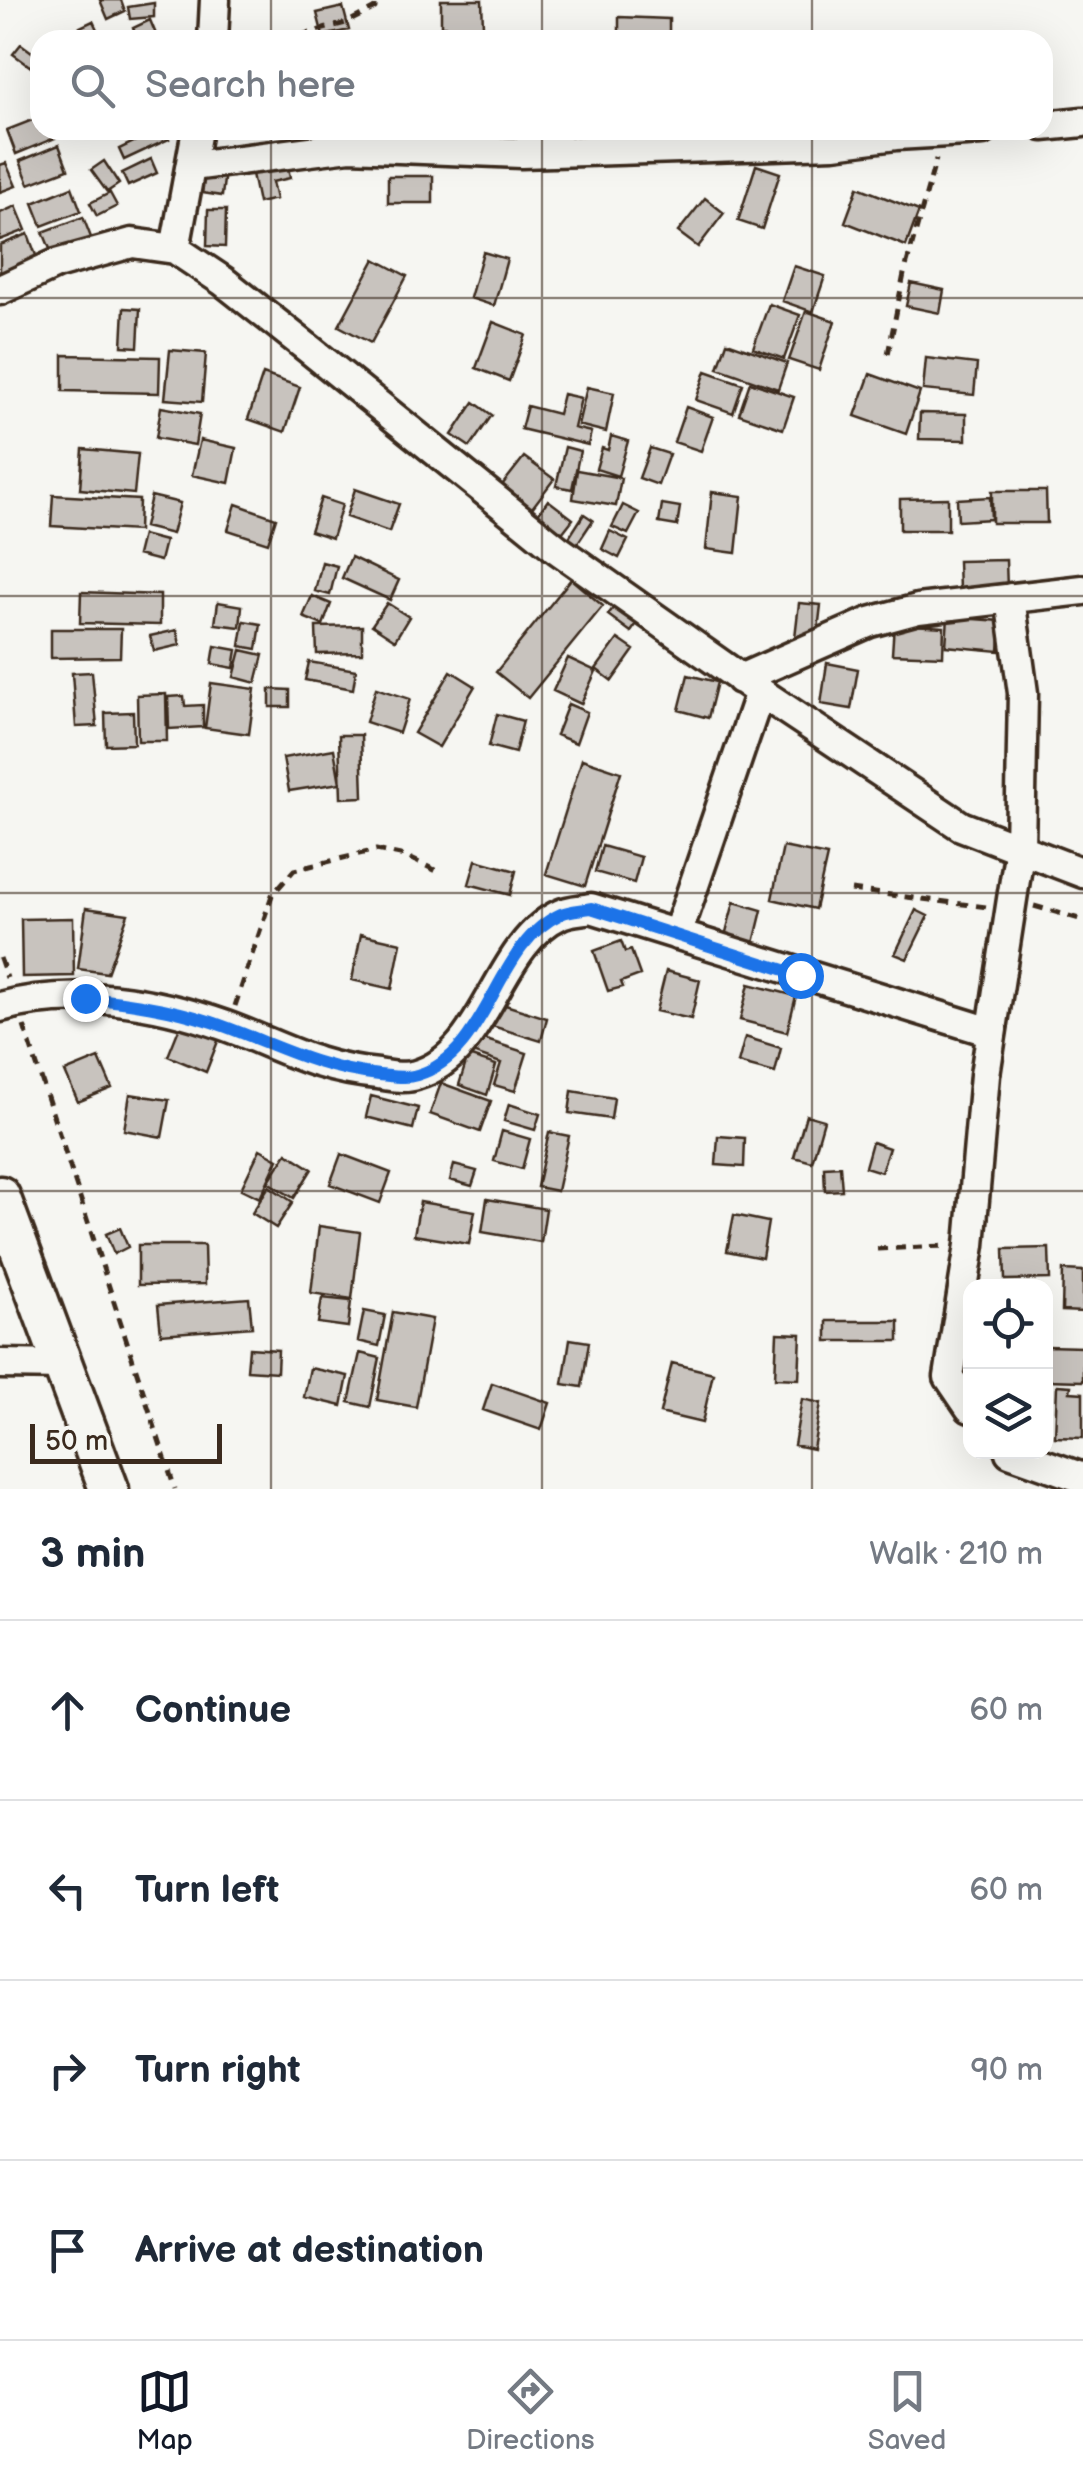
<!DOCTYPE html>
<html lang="en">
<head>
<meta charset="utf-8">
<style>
  :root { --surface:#fff; --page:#f6f6f7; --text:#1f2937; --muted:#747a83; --line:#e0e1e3; --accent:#111827 }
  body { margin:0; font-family:"Balsamiq Sans",sans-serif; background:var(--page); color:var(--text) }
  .controls { position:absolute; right:30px; bottom:30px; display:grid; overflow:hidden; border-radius:20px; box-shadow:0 10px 40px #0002 }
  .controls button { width:90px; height:90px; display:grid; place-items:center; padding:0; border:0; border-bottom:2px solid var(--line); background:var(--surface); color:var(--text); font:50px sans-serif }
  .scale { position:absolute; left:30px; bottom:25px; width:192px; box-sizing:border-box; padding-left:10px; border:5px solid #3b2a1e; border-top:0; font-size:28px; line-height:35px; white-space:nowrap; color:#3b2a1e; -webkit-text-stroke:8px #f6f6f2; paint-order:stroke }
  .stop { position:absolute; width:30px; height:30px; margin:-22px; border:8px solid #1a73e8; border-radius:50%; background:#fff }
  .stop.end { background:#1a73e8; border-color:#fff; box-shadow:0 2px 10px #0008 }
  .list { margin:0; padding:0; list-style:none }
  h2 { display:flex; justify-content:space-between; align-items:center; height:130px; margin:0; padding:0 40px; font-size:42px }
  h2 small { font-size:32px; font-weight:400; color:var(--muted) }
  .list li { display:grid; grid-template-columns:65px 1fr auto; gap:30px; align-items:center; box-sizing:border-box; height:180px; padding:0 40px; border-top:2px solid var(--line) }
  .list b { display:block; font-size:38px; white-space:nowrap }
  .list em { font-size:32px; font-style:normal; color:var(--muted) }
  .icon { flex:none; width:55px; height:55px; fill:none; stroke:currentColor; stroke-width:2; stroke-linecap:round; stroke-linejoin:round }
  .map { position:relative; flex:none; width:1083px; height:1489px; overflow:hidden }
  .search { position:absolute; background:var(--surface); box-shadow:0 10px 40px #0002; left:30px; right:30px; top:30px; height:110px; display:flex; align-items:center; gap:25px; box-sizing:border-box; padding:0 35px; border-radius:30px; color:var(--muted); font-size:38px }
  .sheet { height:850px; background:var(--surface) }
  nav { display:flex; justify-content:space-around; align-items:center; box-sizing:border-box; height:140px; border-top:2px solid var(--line); background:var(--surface); font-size:28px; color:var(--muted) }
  nav a { display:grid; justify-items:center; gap:5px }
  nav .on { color:var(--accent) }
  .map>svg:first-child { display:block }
  .building { fill:#c8c3be; stroke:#3b2a1e; stroke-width:2.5 }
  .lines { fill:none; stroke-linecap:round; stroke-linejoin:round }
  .street-casing { stroke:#3b2a1e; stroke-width:35 }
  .secondary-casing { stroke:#3b2a1e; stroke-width:45 }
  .path { stroke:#3b2a1e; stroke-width:5; stroke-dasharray:10 8; stroke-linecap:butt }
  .street { stroke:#f6f6f2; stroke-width:28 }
  .secondary { stroke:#f6f6f2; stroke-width:38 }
  .route { stroke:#1a73e8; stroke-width:12 }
  .grid { fill:none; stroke:#3b2a1e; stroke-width:2.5; stroke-opacity:0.55 }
</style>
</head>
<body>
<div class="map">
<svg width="1083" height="1489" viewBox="0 0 1083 1489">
  <rect width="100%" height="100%" fill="#f6f6f2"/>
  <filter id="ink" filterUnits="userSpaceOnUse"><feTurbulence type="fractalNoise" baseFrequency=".01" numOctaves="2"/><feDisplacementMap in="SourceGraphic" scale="20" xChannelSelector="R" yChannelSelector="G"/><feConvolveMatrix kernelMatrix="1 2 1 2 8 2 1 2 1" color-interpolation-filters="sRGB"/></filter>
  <g filter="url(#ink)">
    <path class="building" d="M100,0H121L125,11L108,19Z
      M441,0H482L483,27L441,26Z
      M154,3V17L130,19L128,7Z
      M343,7L349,30L323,36L317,13Z
      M619,17L669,19V40H619Z
      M150,20L158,39L138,40L133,28Z
      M93,21L101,38L86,40L80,27Z
      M21,44L36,55L31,67L13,54Z
      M40,117V130H52L55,138L16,154L7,130Z
      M138,130H164L169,139L124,160L119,149L142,138Z
      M59,145L68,169L29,184L20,161Z
      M151,159L157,173L128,186L122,173Z
      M104,161L119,184L107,192L91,170Z
      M287,161L290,178L272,182L276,199L258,203L251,169Z
      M6,163L16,186L0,192V165Z
      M756,165L780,173L762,229L738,221Z
      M205,168L225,171L222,196L202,193Z
      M388,176H433V203H388Z
      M72,187L81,211L42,226L33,203Z
      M858,187L919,211L906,246L845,222Z
      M110,193L117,206L97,216L90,203Z
      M705,198L724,213L698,247L678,232Z
      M16,206L26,230L0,240V213Z
      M208,210H226L225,247L207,246Z
      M83,217L92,240L53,256L43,232Z
      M28,234L37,258L0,273V245Z
      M483,252L507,259L494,306L470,298Z
      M375,259L407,276L371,343L339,326Z
      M794,266L825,276L813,312L782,301Z
      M911,283L944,290L940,313L906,306Z
      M769,304L800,315L784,359L753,348Z
      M124,308L140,309L138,347L122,346Z
      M806,311L835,321L819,370L789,360Z
      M493,322L526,335L509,381L476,368Z
      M727,342L787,363L778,389L718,368Z
      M170,350L206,353L202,402L165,399Z
      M63,355L160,357L159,393L63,391Z
      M926,358L977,364L974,395L923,390Z
      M706,371L743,384L733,413L696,400Z
      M263,374L300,387L285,432L248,419Z
      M870,374L920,392L906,434L855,416Z
      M750,382L794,397L783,429L739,414Z
      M587,387L614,393L606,432L578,425Z
      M563,394L581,398L574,428L591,432L588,445L521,429L527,406L558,414Z
      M474,402L492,415L470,447L452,435Z
      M161,407L200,414L195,445L156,438Z
      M686,407L713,417L701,451L674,442Z
      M920,413L966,414V440L919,439Z
      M611,436L628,441L618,476L596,469L602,448L608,450Z
      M200,440L236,448L229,483L192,475Z
      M565,447L580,451L572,489L556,486Z
      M650,448L669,454L658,485L639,478Z
      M83,449L138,454L134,494L80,489Z
      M524,457L554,479L529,512L499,489Z
      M577,470L621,478L616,506L573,499Z
      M355,489L399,504L389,532L346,517Z
      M992,491H1046L1047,523H992Z
      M712,492L742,496L736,553L706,549Z
      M53,495L139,500L138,531L51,526Z
      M151,496L180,503L172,534L144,527Z
      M990,497L991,519L958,521L957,499Z
      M321,498L342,505L332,538L310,531Z
      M948,498V530H900V499Z
      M548,500L573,519L559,537L535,518Z
      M236,504L276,518L268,543L228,530Z
      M662,504L680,507L677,526L659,523Z
      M623,505L639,513L628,534L612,527Z
      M584,514L593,520L577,544L568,539Z
      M610,531L628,540L619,558L602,549Z
      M142,535L165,541L160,561L137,555Z
      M351,557L399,580L390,600L342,578Z
      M1006,560L1007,589L959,590L958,561Z
      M322,562L337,566L330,595L315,591Z
      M571,579L603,606L528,698L496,672Z
      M81,592L160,595V625L80,623Z
      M312,596L331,604L323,625L303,617Z
      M618,601L641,618L631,632L608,615Z
      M218,602L242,606L240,627L215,624Z
      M387,603L409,617L395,640L372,625Z
      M799,603L821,605L817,639L795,637Z
      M948,617L1001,621L999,651L946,646Z
      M244,621L261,624L257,649L240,646Z
      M894,624L944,627L943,656L892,654Z
      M362,626V653L317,654L316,627Z
      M51,629H121L120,657L51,658Z
      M177,630L180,645L154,651L150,636Z
      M618,639L634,650L612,681L596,669Z
      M215,646L237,650L234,668L212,664Z
      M241,650L263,655L256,683L234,677Z
      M568,658L596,671L581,704L553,691Z
      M309,662L356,670L353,689L305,680Z
      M827,663L858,669L851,709L821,704Z
      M451,671L475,686L439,747L414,733Z
      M92,672L97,726L76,727L72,673Z
      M688,675L717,682L708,718L679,710Z
      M211,683L255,689L249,734L205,728Z
      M376,688L410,699L399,733L366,722Z
      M270,689L290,690V707H270Z
      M166,694L167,741H138L137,695Z
      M184,696L185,706L203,705V727L169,729L168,697Z
      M568,704L587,712L576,743L556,735Z
      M133,712L134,744L106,745L105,713Z
      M497,714L523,721L515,753L489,746Z
      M339,735H361L363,797L341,798Z
      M334,749L340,783L289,791L283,758Z
      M582,759L621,772L585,886L546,874Z
      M602,846L641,857L634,883L595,872Z
      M783,847L827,856L815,909L772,899Z
      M476,860L516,871L510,895L469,884Z
      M734,902L762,910L754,943L725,936Z
      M86,908L128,914L107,973L78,969Z
      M916,910L928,916L907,959L895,954Z
      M73,918L74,976L22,977L21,919Z
      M361,934L401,943L392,989L352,980Z
      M621,941L625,952L631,950L640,975L621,982L623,987L608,991L594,951Z
      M666,971L700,980L691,1019L656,1011Z
      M749,984L796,996L787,1032L740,1020Z
      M499,1003L547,1018L541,1041L492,1026Z
      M182,1021L220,1036L206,1072L168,1056Z
      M477,1037L527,1053L515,1091L494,1085L501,1063L472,1053Z
      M745,1037L781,1048L775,1073L738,1063Z
      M468,1056L496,1065L487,1095L459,1085Z
      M99,1058L112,1088L78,1102L65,1072Z
      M441,1083L491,1101L480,1132L430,1114Z
      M572,1091L614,1098L611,1119L569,1113Z
      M130,1094L169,1100L162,1137L124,1130Z
      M371,1096L418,1108L413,1129L366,1117Z
      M509,1104L540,1114L535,1130L504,1121Z
      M806,1115L824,1120L812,1162L794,1157Z
      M502,1131L530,1139L522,1169L494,1161Z
      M549,1132L569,1136L557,1191L537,1187Z
      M718,1136L745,1138L744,1167L716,1165Z
      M872,1142L889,1148L881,1172L865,1167Z
      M260,1149L278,1159L260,1198L241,1189Z
      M287,1153L312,1169L294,1198L268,1182Z
      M341,1154L391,1173L380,1203L330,1184Z
      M454,1165L477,1171L472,1186L450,1180Z
      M840,1166L842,1190L825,1191L824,1167Z
      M269,1186L293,1202L276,1228L252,1213Z
      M487,1199L546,1209L541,1242L482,1232Z
      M420,1202L475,1211L469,1244L414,1235Z
      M734,1215L768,1222L762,1258L727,1251Z
      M319,1226L360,1232L352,1299L311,1293Z
      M120,1228L128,1247L114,1254L106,1234Z
      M138,1245H204L205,1284L138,1285Z
      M1049,1248L1050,1279L1005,1280L1004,1249Z
      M1063,1270L1083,1271V1312L1062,1311Z
      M249,1298L252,1327L161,1334L158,1305Z
      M322,1298L351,1301L348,1327L318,1323Z
      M364,1311L385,1315L379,1346L358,1341Z
      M393,1312L432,1319L416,1407L377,1400Z
      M827,1321H899V1341H827Z
      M777,1333L801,1334L799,1379L775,1378Z
      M570,1339L589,1342L582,1387L563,1384Z
      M1046,1346L1083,1347V1381L1046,1380Z
      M249,1348L278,1350L277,1372L247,1370Z
      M360,1353L380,1358L370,1407L349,1402Z
      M672,1363L713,1373L702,1423L660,1413Z
      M310,1368L348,1376L342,1406L304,1397Z
      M492,1383L550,1403L541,1430L483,1410Z
      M1057,1385L1071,1386L1070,1392L1083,1393V1438L1055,1437Z
      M802,1399L821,1403L813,1449L794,1445Z"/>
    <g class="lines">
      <g class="street-casing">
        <path id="street" d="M213,40L215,0
          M1043,126L1083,122
          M197,130L175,249L223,281L309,349L557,549L760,692L961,826L1083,873
          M192,166L350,146L521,153L834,143L896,135L983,130
          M0,290L56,264L132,243L175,249
          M740,679L870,622L918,609L1083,590
          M677,935L760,692
          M0,1007C73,987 156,1001 226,1026C283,1047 314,1068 378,1074C390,1076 405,1079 416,1075C488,1055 495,944 561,914C570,910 582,910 591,908L991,1032
          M0,1364L65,1365
          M970,1408L949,1377L970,1245L985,1075L1020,847L1023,693L1010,598
          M1010,1452L1083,1478"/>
      </g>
      <g class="secondary-casing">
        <path id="secondary" d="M0,1196L109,1489"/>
      </g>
      <path class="path" d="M283,40L346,23L375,8V0
        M888,354L904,274L936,159
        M851,890L987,907
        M1034,906L1083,920
        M0,958L7,978
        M235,1006L272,895L294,870L376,850L405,856L441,873
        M24,1026L175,1489
        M877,1249L944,1246"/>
      <use href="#street" class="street"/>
      <use href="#secondary" class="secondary"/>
    </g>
  </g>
  <g class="lines" filter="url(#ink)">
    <path class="route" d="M85,998C133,1002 181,1010 226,1027C280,1047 320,1069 379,1075C391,1076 405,1079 417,1075C491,1053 493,945 561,914C570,910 582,910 591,908L800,975"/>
  </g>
  <path class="grid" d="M271,0V40M542,0V40M812,0V40M271,130V1489M542,130V1489M812,130V1489M0,298H1083M0,596H1083M0,893H1083M0,1191H1083"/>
</svg>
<div class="controls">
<button><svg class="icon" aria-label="locate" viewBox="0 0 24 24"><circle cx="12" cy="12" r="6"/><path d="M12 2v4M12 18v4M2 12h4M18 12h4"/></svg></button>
<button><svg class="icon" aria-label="layers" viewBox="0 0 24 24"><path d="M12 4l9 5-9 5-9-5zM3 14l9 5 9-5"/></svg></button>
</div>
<div class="scale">50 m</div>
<div class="stop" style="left:800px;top:975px"></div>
<div class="stop end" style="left:85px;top:998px"></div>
<div class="search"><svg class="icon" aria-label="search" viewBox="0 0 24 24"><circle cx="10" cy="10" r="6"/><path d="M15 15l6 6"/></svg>Search here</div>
</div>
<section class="sheet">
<h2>3 min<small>Walk · 210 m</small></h2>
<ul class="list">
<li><svg class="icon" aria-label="ahead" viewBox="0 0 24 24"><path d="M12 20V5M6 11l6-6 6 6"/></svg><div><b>Continue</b></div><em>60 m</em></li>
<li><svg class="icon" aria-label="left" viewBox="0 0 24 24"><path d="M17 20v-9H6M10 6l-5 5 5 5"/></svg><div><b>Turn left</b></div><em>60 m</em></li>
<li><svg class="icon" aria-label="right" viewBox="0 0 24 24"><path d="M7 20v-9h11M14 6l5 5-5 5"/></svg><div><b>Turn right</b></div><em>90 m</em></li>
<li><svg class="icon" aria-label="arrive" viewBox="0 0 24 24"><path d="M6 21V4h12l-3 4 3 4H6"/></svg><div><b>Arrive at destination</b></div></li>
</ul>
</section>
<nav>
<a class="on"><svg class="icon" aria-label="map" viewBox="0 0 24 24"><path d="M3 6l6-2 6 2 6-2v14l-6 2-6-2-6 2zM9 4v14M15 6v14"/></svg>Map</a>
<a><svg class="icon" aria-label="directions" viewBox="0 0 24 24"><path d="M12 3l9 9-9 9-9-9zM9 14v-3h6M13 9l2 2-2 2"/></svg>Directions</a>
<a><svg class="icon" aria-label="saved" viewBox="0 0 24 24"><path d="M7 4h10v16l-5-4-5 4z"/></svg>Saved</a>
</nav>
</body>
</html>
